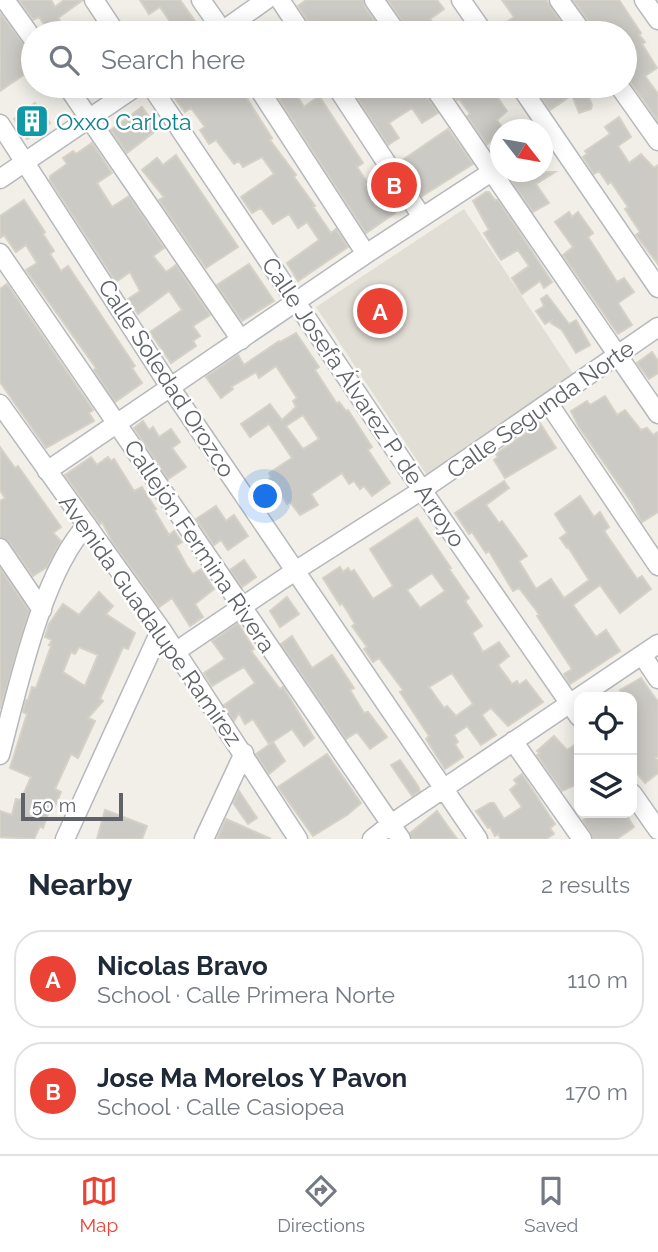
<!DOCTYPE html>
<html lang="en">
<head>
<meta charset="utf-8">
<style>
  :root { --surface:#fff; --page:#f2f2f3; --text:#1f2937; --muted:#747a83; --line:#e0e1e3; --accent:#ea4335 }
  body { margin:0; font-family:Raleway,sans-serif; background:var(--page); color:var(--text) }
  .controls { position:absolute; right:21px; bottom:21px; display:grid; overflow:hidden; border-radius:14px; box-shadow:0 4px 18px #0003 }
  .controls button { width:63px; height:63px; display:grid; place-items:center; padding:0; border:0; border-bottom:2px solid var(--line); background:var(--surface); color:var(--text); font:35px sans-serif }
  .compass { position:absolute; left:490px; top:119px; width:63px; height:63px; border-radius:50%; background:var(--surface); box-shadow:0 4px 18px #0003; rotate:121deg }
  .scale { position:absolute; left:21px; bottom:18px; width:102px; box-sizing:border-box; padding-left:7px; border:4px solid #5f6368; border-top:0; font-size:19px; line-height:24px; white-space:nowrap; color:#5f6368; -webkit-text-stroke:5px #fff; paint-order:stroke }
  .you { position:absolute; left:266px; top:497px; width:24px; height:24px; margin:-18px; border:5px solid #fff; border-radius:50%; background:#1a73e8; box-shadow:0 0 0 10px #1a73e833 }
  .badge { display:grid; place-items:center; width:46px; height:46px; border-radius:50%; background:var(--accent); color:#fff; font-size:23px; font-weight:700 }
  .pin { position:absolute; translate:-50% -50%; border:4px solid #fff; box-shadow:0 2px 7px #0006 }
  .list { margin:0; padding:0; list-style:none }
  h2 { display:flex; justify-content:space-between; align-items:center; height:91px; margin:0; padding:0 28px; font-size:30px }
  h2 small { font-size:23px; font-weight:400; color:var(--muted) }
  .list li { display:grid; grid-template-columns:46px 1fr auto; gap:21px; align-items:center; box-sizing:border-box; height:98px; margin:0 14px 14px; padding:0 14px; border:2px solid var(--line); border-radius:28px }
  .list b { display:block; font-size:26px; white-space:nowrap }
  .list p { margin:0; font-size:23px; white-space:nowrap; color:var(--muted) }
  .list em { font-size:23px; font-style:normal; color:var(--muted) }
  .icon { flex:none; width:38px; height:38px; fill:none; stroke:currentColor; stroke-width:2; stroke-linecap:round; stroke-linejoin:round }
  .map { position:relative; flex:none; width:658px; height:839px; overflow:hidden }
  .search { position:absolute; background:var(--surface); box-shadow:0 4px 18px #0003; left:21px; right:21px; top:21px; height:77px; display:flex; align-items:center; gap:18px; box-sizing:border-box; padding:0 24px; border-radius:38px; color:var(--muted); font-size:26px }
  .sheet { height:315px; background:var(--surface) }
  nav { display:flex; justify-content:space-around; align-items:center; box-sizing:border-box; height:98px; border-top:2px solid var(--line); background:var(--surface); font-size:19px; color:var(--muted) }
  nav a { display:grid; justify-items:center; gap:4px }
  nav .on { color:var(--accent) }
  .map>svg:first-child { display:block }
  .education { fill:#e1ded6 }
  .building { fill:#cccac5; stroke:#d6d1c6; stroke-width:2; fill-rule:evenodd }
  .lines { fill:none; stroke-linecap:round; stroke-linejoin:round }
  .minor-casing { stroke:#b5b8bc; stroke-width:21 }
  .minor { stroke:#fff; stroke-width:18 }
  .labels { text-anchor:middle; dominant-baseline:central; stroke-width:5; stroke-linejoin:round; paint-order:stroke }
  .culture-label { font-size:23px; fill:#0d838f; stroke:#fff; text-anchor:start }
  .street-label { font-size:23px; fill:#5f6368; stroke:#fff }
</style>
</head>
<body>
<div class="map">
<svg width="658" height="839" viewBox="0 0 658 839">
  <rect width="100%" height="100%" fill="#f1efe8"/>
  <path class="education" d="M464,209L576,378L428,477L316,307Z"/>
  <path class="building" d="M19,0H51L55,7L64,0H83L58,18L69,33H50L39,17L33,20Z
    M140,0H180L195,21L178,33L160,7L149,14Z
    M306,0H363L365,7L383,33H318L312,21L309,23L298,6Z
    M388,0H437L444,9L430,19L441,33H416L414,30L410,33Z
    M502,0H546L568,33H506L501,26L514,17Z
    M573,0H619L641,33L639,35L645,42L642,44L657,68L645,76L658,94V121L625,74V52L627,50L625,33H594L592,26Z
    M0,13L33,56V86L25,74L0,91Z
    M188,86H239L272,138L270,140L296,175L294,177L315,206L313,207L331,233L336,229L348,247L298,281L287,263L319,240L307,222L298,228L289,214L273,224L261,208L252,213L241,197L274,174L262,157L243,167L239,161L234,164L216,140L209,144L200,130L205,127L191,108L185,112L173,96Z
    M367,86H422L424,92L438,113L422,123L412,108L389,123L399,138L388,145L354,93Z
    M447,86H509L496,95L507,111L497,120L504,130H500V134L487,144L467,116L470,114L459,99L457,100Z
    M548,86H597L587,93L592,105L591,109L579,113L572,95L550,110L538,93Z
    M293,89L304,107L319,96L363,163L357,167L367,182L365,184L379,202L385,198L395,213L366,233L279,99Z
    M35,103L50,123L27,139L14,119Z
    M142,107L158,129L127,153L111,130Z
    M619,117L631,137L618,146L629,163L641,154L654,168L658,165V264L636,235L640,232L625,209L628,207L611,182L608,184L599,171L594,174L583,157L587,154L585,151L610,134L605,127Z
    M448,129L473,164L422,196L401,161Z
    M92,143L112,173L97,183L112,207L129,196L164,248L153,256L166,272L176,265L210,315L193,326L200,336L193,341L196,346L171,363L150,332L182,310L169,291L138,314L128,299L140,291L130,272L116,282L50,180V176L67,164L63,158L73,151L76,154Z
    M176,155L238,247L206,268L159,200L164,197L142,170L157,158L163,165Z
    M505,172H555L536,184L549,203L533,212Z
    M486,192H489L495,200H498L552,282L544,288L540,281L522,294L512,278L529,266L518,250L501,260L484,233L489,230L473,201Z
    M24,200L45,232L43,234L54,251L50,254L61,271L68,266L135,366L132,368L142,383L115,402L94,370L96,368L26,270L37,263L26,245L16,252L4,235L0,238V216Z
    M569,212L572,217L578,212L593,233L588,237L617,282L624,278L634,292L618,303L632,325L618,334L563,255L573,247L555,222Z
    M249,264L274,301L242,321L217,285Z
    M7,284L93,410L89,413L94,421L46,448L0,382V289Z
    M547,295L569,324L576,320L590,345L576,353L562,330L551,323L552,320L545,324L536,311L544,306L541,299Z
    M296,333L319,367L315,370L337,404L339,402L346,411L348,410L372,447L368,450L390,483L372,496L364,486L360,489L354,481L349,484L342,473L311,494L318,505L300,515L290,502L287,504L282,496L274,502L263,485L271,477L269,473L292,458L269,424L250,437L241,424L270,404L282,420L296,407L293,401L297,398L276,366L259,378L256,372L231,387L233,389L221,398L206,377L238,355L244,365L279,341L280,342ZM303,415L319,439L303,449L286,426Z
    M652,352L658,361V373L649,379L637,363Z
    M605,396L617,415L625,410L641,430L647,428L653,435L658,432V512L642,522L632,503L579,427L571,411L587,401L590,405Z
    M143,421L149,430L153,427L159,437L171,429L180,442L172,448L186,467L168,479L134,428Z
    M540,423L556,448L505,478L494,460L498,457L496,454Z
    M0,447L15,468L18,466L61,527L53,533L61,541L47,567L33,576L9,542L0,537V501L5,498L0,490Z
    M91,457L97,465L108,457L111,461L114,459L134,491L142,487L156,509L154,510L169,535L174,531L182,542L176,546L187,566L193,574L201,569L214,589L195,604L203,617L190,626L172,598L159,607L112,541L102,522L100,524L65,475Z
    M504,481L509,488L486,505L499,523L502,521L527,556L519,561L536,589L551,579L564,598L589,580L568,547L567,548L560,538L567,533L555,514L580,496L594,517L600,512L609,527L604,531L637,579L642,576L651,589L620,613L600,585L573,605L596,637L606,630L620,651L570,684L564,674L572,669L537,616L539,615L536,610L519,588L513,591L489,551L486,553L472,532L469,534L455,513Z
    M216,506L226,521L234,515L248,536L228,550L221,540L214,545L196,519Z
    M417,518L451,568L449,569L469,598L465,601L482,626L472,633L483,652L499,642L509,656L498,665L512,684L517,681L519,685L526,680L543,702L508,726L491,708L482,715L496,735L481,745L467,726L454,735L458,742L455,744L463,757L445,769L426,739L429,736L400,692L403,690L379,658L373,662L364,649L367,647L352,626L355,624L349,614L342,603L340,605L323,578L340,567L343,572L348,568L351,572L354,570L373,599L393,586L370,549ZM432,573L445,591L420,608L407,590ZM452,673L473,704L456,716L447,706L444,708L429,687Z
    M244,560L256,577L242,587L230,570Z
    M0,568L29,611L0,709Z
    M99,592L113,606L106,614L135,633L128,649L123,647L100,699L103,701L88,718L95,721L78,758L71,754L55,789L61,792L53,811L50,809L43,828L40,826L34,839L0,837V811L12,815L16,799L21,800L31,777L10,768L27,714L23,712L26,700H28L32,687L36,688L51,646L49,645L52,640L45,637L49,624L63,604L79,615ZM79,647L98,655L85,686L63,672L71,652L75,654Z
    M287,597L299,614L280,627L270,611Z
    M238,623L254,649L251,651L280,689L283,687L314,738L304,746L292,729L269,744L253,719L245,724L239,713L234,721L224,705L255,683L244,667L212,686L204,673L225,659L212,641Z
    M292,636L312,668L332,655L354,688L350,690L364,713L368,712L387,737L370,749L357,732L346,739L281,644Z
    M641,678L658,702V756L655,758L658,761V773L645,783L632,767V697H625L620,690Z
    M554,736L567,750L579,742V759L574,762L579,771V783L562,791L537,755L540,753L537,751Z
    M273,742L285,761L269,774L256,754Z
    M327,754L361,803L347,815L313,836L278,787Z
    M400,760L418,786L420,791L412,796L391,765Z
    M522,774L555,824L550,828L554,834L546,839H501L498,834L495,836L490,827L488,828L476,811L490,803H494L504,819L522,807L510,790L517,784L514,780Z
    M239,791L257,818L248,824L233,803Z
    M105,810L147,826L142,839H97Z
    M437,811L457,839H412L410,833Z
    M593,813H625L634,827L617,839H593L583,820Z
    M226,819L242,826L271,839H217Z"/>
  <g class="lines">
    <g class="minor-casing">
      <path id="minor" d="M5,0L33,39
        M94,0L116,33
        M201,0L224,33
        M280,0L302,33
        M374,0L397,33
        M461,0L484,33
        M559,0L583,33
        M644,0L658,20
        M219,33L266,0
        M67,86L241,340
        M151,86L422,490L579,717
        M257,86L366,254
        M336,86L422,217
        M433,86L658,414
        M520,86L658,288
        M619,86L658,141
        M0,124L170,387L478,839
        M0,179L137,86
        M0,253L401,839
        M0,404L161,629L298,839
        M549,404L658,566
        M47,471L366,254L493,171
        M0,548L42,610
        M175,652L295,571L422,490L658,327
        M642,655L658,679
        M513,741L582,839
        M0,755C17,691 42,572 87,525
        M632,793L658,830
        M65,839L161,629
        M204,839L244,753
        M372,839L391,824L658,644"/>
    </g>
    <use href="#minor" class="minor"/>
  </g>
  <defs>
    <g id="building-square" transform="scale(1.75)"><rect x="-9" y="-9" width="18" height="18" rx="4" fill="#0f9aa8" stroke="#fff"/><path d="M-4-6H4V6H1V3H-1V6H-4ZM-2.5-4.3h1.7v1.8h-1.7ZM.8-4.3h1.7v1.8H.8ZM-2.5-1h1.7V.8h-1.7ZM.8-1h1.7V.8H.8Z" fill="#fff"/></g>
  </defs>
  <g fill-rule="evenodd">
    <use href="#building-square" x="32" y="121"/>
  </g>
  <g class="labels">
    <g class="culture-label">
      <text x="56" y="121">Oxxo Carlota</text>
    </g>
    <g class="street-label">
      <text transform="translate(167 378) rotate(57)">Calle Soledad Orozco</text>
      <text transform="translate(364 402) rotate(56)">Calle Josefa Álvarez P. de Arroyo</text>
      <text transform="translate(540 409) rotate(-35)">Calle Segunda Norte</text>
      <text transform="translate(200 546) rotate(56)">Callejón Fermina Rivera</text>
      <text transform="translate(151 620) rotate(55)">Avenida Guadalupe Ramírez</text>
    </g>
  </g>
</svg>
<div class="controls">
<button><svg class="icon" aria-label="locate" viewBox="0 0 24 24"><circle cx="12" cy="12" r="6"/><path d="M12 2v4M12 18v4M2 12h4M18 12h4"/></svg></button>
<button><svg class="icon" aria-label="layers" viewBox="0 0 24 24"><path d="M12 4l9 5-9 5-9-5zM3 14l9 5 9-5"/></svg></button>
</div>
<svg class="compass" viewBox="-18 -18 36 36"><path d="M0-13l5 13h-10z" fill="#e53935"/><path d="M0 13l5-13h-10z" fill="#747a83"/></svg>
<div class="scale">50 m</div>
<div class="you"></div>
<div class="pin badge" style="left:380px;top:311px">A</div>
<div class="pin badge" style="left:394px;top:185px">B</div>
<div class="search"><svg class="icon" aria-label="search" viewBox="0 0 24 24"><circle cx="10" cy="10" r="6"/><path d="M15 15l6 6"/></svg>Search here</div>
</div>
<section class="sheet">
<h2>Nearby<small>2 results</small></h2>
<ul class="list">
<li><span class="badge">A</span><div><b>Nicolas Bravo</b><p>School · Calle Primera Norte</p></div><em>110 m</em></li>
<li><span class="badge">B</span><div><b>Jose Ma Morelos Y Pavon</b><p>School · Calle Casiopea</p></div><em>170 m</em></li>
</ul>
</section>
<nav>
<a class="on"><svg class="icon" aria-label="map" viewBox="0 0 24 24"><path d="M3 6l6-2 6 2 6-2v14l-6 2-6-2-6 2zM9 4v14M15 6v14"/></svg>Map</a>
<a><svg class="icon" aria-label="directions" viewBox="0 0 24 24"><path d="M12 3l9 9-9 9-9-9zM9 14v-3h6M13 9l2 2-2 2"/></svg>Directions</a>
<a><svg class="icon" aria-label="saved" viewBox="0 0 24 24"><path d="M7 4h10v16l-5-4-5 4z"/></svg>Saved</a>
</nav>
</body>
</html>
